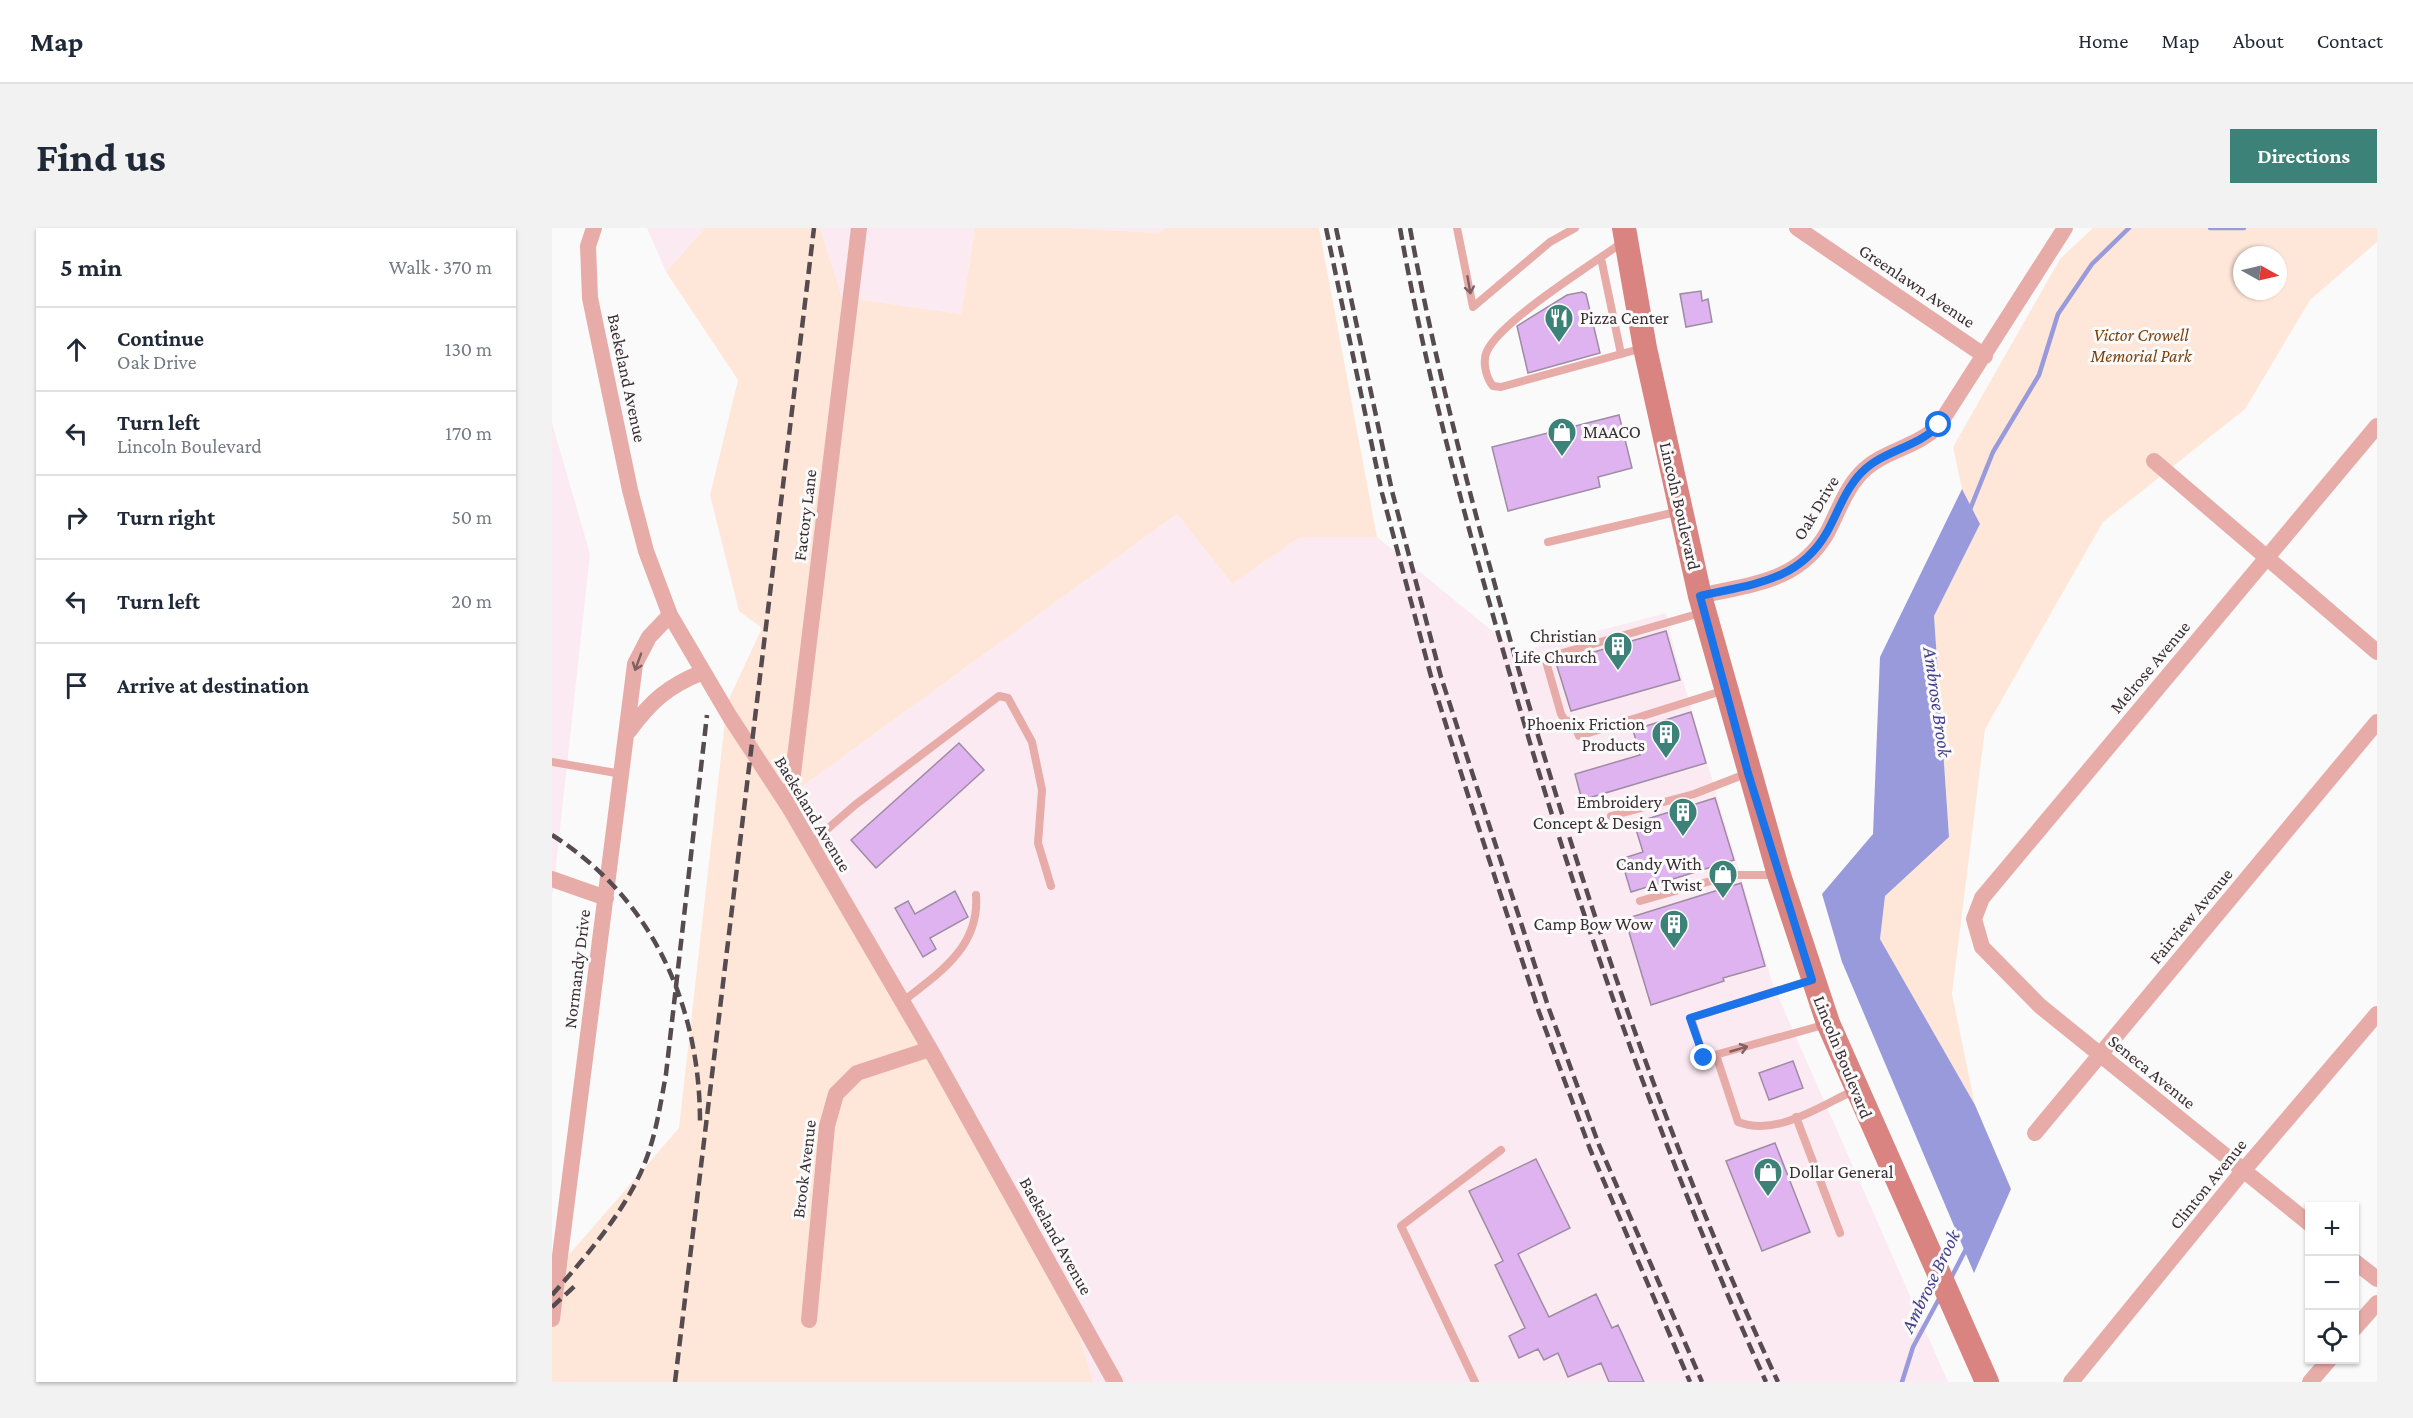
<!DOCTYPE html>
<html lang="en">
<head>
<meta charset="utf-8">
<style>
  :root { --surface:#fff; --page:#f2f2f3; --text:#1f2937; --muted:#747a83; --line:#e0e1e3; --accent:#3d8278 }
  body { margin:0; font-family:"Crimson Pro",serif; background:var(--page); color:var(--text) }
  .controls { position:absolute; right:18px; bottom:18px; display:grid; overflow:hidden; border-radius:0px; box-shadow:0 2px 4px #0004 }
  .controls button { width:54px; height:54px; display:grid; place-items:center; padding:0; border:0; border-bottom:2px solid var(--line); background:var(--surface); color:var(--text); font:30px sans-serif }
  .compass { position:absolute; left:1681px; top:18px; width:54px; height:54px; border-radius:50%; background:var(--surface); box-shadow:0 2px 4px #0004; rotate:98deg }
  .stop { position:absolute; width:18px; height:18px; margin:-14px; border:4px solid #1a73e8; border-radius:50%; background:#fff }
  .stop.end { background:#1a73e8; border-color:#fff; box-shadow:0 2px 6px #0008 }
  .list { margin:0; padding:0; list-style:none }
  h2 { display:flex; justify-content:space-between; align-items:center; height:78px; margin:0; padding:0 24px; font-size:26px }
  h2 small { font-size:20px; font-weight:400; color:var(--muted) }
  .list li { display:grid; grid-template-columns:39px 1fr auto; gap:18px; align-items:center; box-sizing:border-box; height:84px; padding:0 24px; border-top:2px solid var(--line) }
  .list b { display:block; font-size:22px; white-space:nowrap }
  .list p { margin:0; font-size:20px; white-space:nowrap; color:var(--muted) }
  .list em { font-size:20px; font-style:normal; color:var(--muted) }
  .icon { flex:none; width:33px; height:33px; fill:none; stroke:currentColor; stroke-width:2; stroke-linecap:round; stroke-linejoin:round }
  .map { position:relative; flex:none; width:1825px; height:1154px; overflow:hidden; border-radius:0px }
  header { display:flex; align-items:center; gap:36px; box-sizing:border-box; height:84px; padding:0 30px; background:var(--surface); border-bottom:2px solid var(--line) }
  header strong { font-size:28px }
  nav { display:flex; gap:33px; margin-inline-start:auto; font-size:21px }
  .intro { display:flex; align-items:center; justify-content:space-between; box-sizing:border-box; height:144px; padding:0 36px }
  h1 { margin:0; font-size:42px }
  .button { padding:15px 27px; border-radius:0px; background:var(--accent); color:#fff; font-size:21px; font-weight:700 }
  main { display:flex; gap:36px; padding:0 36px }
  aside { flex:1; background:var(--surface); border-radius:0px; box-shadow:0 2px 4px #0004 }
  .map>svg:first-child { display:block }
  .built { fill:#fbeaf2 }
  .green { fill:#fee7d9; fill-rule:evenodd }
  .water { fill:#999adb }
  .lines { fill:none; stroke-linecap:round; stroke-linejoin:round }
  .stream { stroke:#999adb; stroke-width:4.5 }
  .building { fill:#deb3ef; stroke:#9e8ca5; stroke-width:1.5 }
  .service { stroke:#e7aca8; stroke-width:8 }
  .minor { stroke:#e7aca8; stroke-width:16 }
  .secondary { stroke:#d98480; stroke-width:24 }
  .rail { stroke:#564b4f; stroke-width:4.5; stroke-dasharray:12 6; stroke-linecap:butt }
  .oneway { stroke:#806062 }
  .route { stroke:#1a73e8; stroke-width:8 }
  .labels { text-anchor:middle; dominant-baseline:central; stroke-width:6; stroke-linejoin:round; paint-order:stroke }
  .street-label { font-size:18px; fill:#3b2e33; stroke:#fafafa }
  .poi-label { font-size:18px; fill:#3b2e33; stroke:#fafafa; text-anchor:end }
  .park-label { font-size:18px; font-style:italic; fill:#7b420f; stroke:#fafafa }
  .water-label { font-size:20px; font-style:italic; fill:#453f8c; stroke:#fafafa }
</style>
</head>
<body>
<header>
<strong>Map</strong>
<nav><a>Home</a><a>Map</a><a>About</a><a>Contact</a></nav>
</header>
<div class="intro"><h1>Find us</h1><a class="button">Directions</a></div>
<main>
<aside>
<h2>5 min<small>Walk · 370 m</small></h2>
<ul class="list">
<li><svg class="icon" aria-label="ahead" viewBox="0 0 24 24"><path d="M12 20V5M6 11l6-6 6 6"/></svg><div><b>Continue</b><p>Oak Drive</p></div><em>130 m</em></li>
<li><svg class="icon" aria-label="left" viewBox="0 0 24 24"><path d="M17 20v-9H6M10 6l-5 5 5 5"/></svg><div><b>Turn left</b><p>Lincoln Boulevard</p></div><em>170 m</em></li>
<li><svg class="icon" aria-label="right" viewBox="0 0 24 24"><path d="M7 20v-9h11M14 6l5 5-5 5"/></svg><div><b>Turn right</b></div><em>50 m</em></li>
<li><svg class="icon" aria-label="left" viewBox="0 0 24 24"><path d="M17 20v-9H6M10 6l-5 5 5 5"/></svg><div><b>Turn left</b></div><em>20 m</em></li>
<li><svg class="icon" aria-label="arrive" viewBox="0 0 24 24"><path d="M6 21V4h12l-3 4 3 4H6"/></svg><div><b>Arrive at destination</b></div></li>
</ul>
</aside>
<div class="map">
<svg width="1825" height="1154" viewBox="0 0 1825 1154">
  <rect width="100%" height="100%" fill="#fafafa"/>
  <path class="built" d="M95,0H153L114,44Z
    M268,0H423L409,86L290,69Z
    M517,0H613L606,5Z
    M0,195L38,326L1,665L0,664Z
    M625,286L680,356L748,309H825L966,424L1114,385L1124,429L1221,757L1396,1154H541L507,1038L230,573Z"/>
  <path class="green" d="M153,0H268L290,69L409,86L423,0H517L606,5L613,0H767L825,309H748L680,356L625,286L230,573L507,1038L541,1154H0V1095L8,1037L127,900L175,475L210,400L187,383L158,267L186,152L114,44Z
    M1541,0H1825V14L1758,72L1693,181L1551,294L1433,501L1400,766L1423,877L1328,711L1333,668L1397,609L1382,388L1428,296L1410,261L1401,219L1508,31ZM1690,27H1726V63H1690Z"/>
  <path class="water" d="M1410,261L1428,296L1382,388L1397,609L1333,668L1328,711L1423,877L1459,961L1422,1045L1290,734L1270,666L1321,606L1328,429Z"/>
  <g class="lines">
    <path class="stream" d="M1658,0H1692
      M1417,284L1441,224L1487,147L1506,86L1540,36L1577,0
      M1398,1052L1415,1019
      M1350,1154L1361,1119L1388,1069"/>
  </g>
  <path class="building" d="M1149,63L1150,73L1156,71L1160,94L1134,99L1128,66Z
    M1030,64L1034,66L1048,125L976,145L965,98L1015,67Z
    M1067,187L1080,240L1046,249L1048,259L956,283L940,219Z
    M1114,403L1128,452L1019,483L1004,435Z
    M1139,484L1154,535L1030,572L1023,546L1088,527L1081,502Z
    M407,515L432,542L324,640L299,612Z
    M1163,570L1182,632L1079,664L1069,631L1091,624L1082,595Z
    M1189,655L1213,738L1171,750L1172,753L1099,777L1073,691Z
    M403,663L416,689L378,710L384,721L371,729L343,680L356,673L363,686Z
    M1241,833L1251,860L1217,872L1207,845Z
    M1223,915L1258,1004L1210,1023L1174,933Z
    M984,931L1018,1000L966,1026L997,1089L1044,1066L1060,1100L1066,1097L1092,1154H1057L1049,1135L1016,1149L1006,1125L992,1132L986,1121L967,1130L957,1108L973,1100L943,1037L951,1033L917,963Z"/>
  <g class="lines">
    <path class="service" d="M905,0L921,79L998,14L1023,0
      M1071,14C1039,37 950,92 935,123C930,133 934,150 941,158L949,159L1091,120
      M1049,30L1069,126
      M996,314L1128,283
      M1152,384L993,430L1009,486L1012,491L1022,496L1027,508L1173,462
      M0,534L70,546
      M1059,588L1142,566L1196,545
      M258,616L303,577L447,468L456,470L480,514L490,562L486,615L499,658
      M1088,673L1180,647H1223
      M1259,752L1139,790L1152,830L1275,796
      M350,774C387,745 428,719 424,667
      M1164,827L1186,894C1225,909 1268,878 1303,862
      M1244,889L1288,1005
      M923,1154L849,998L949,922"/>
    <path class="minor" d="M42,0L36,18L38,70L78,262L94,323L118,387L178,489L237,579L378,821L563,1154
      M1245,0L1433,128
      M1602,233L1825,424
      M1148,368C1199,356 1247,354 1275,305C1286,284 1293,262 1309,245C1331,222 1365,220 1387,197L1513,0
      M77,503C99,473 116,458 151,444
      M237,579L307,0
      M0,651L54,670
      M1483,905L1825,494
      M1758,996L1488,778L1430,719L1422,691L1430,670L1825,198
      M1802,1033L1825,1051
      M0,1091L83,436L97,409L118,387
      M257,1092L275,898L284,866L305,845L378,821
      M1802,1101L1825,1075
      M1519,1154L1691,943L1825,786
      M1758,1154L1777,1132"/>
    <path class="secondary" d="M1072,0L1093,120L1148,368L1227,647L1276,795L1435,1154"/>
    <path class="rail" d="M774,0L830,265L880,452L915,564L987,784L1038,921L1138,1154
      M784,0L840,263L889,449L997,781L1047,917L1150,1154
      M848,0C875,152 916,302 959,450C1028,690 1111,926 1214,1154
      M858,0C886,152 927,302 969,450C1039,690 1120,927 1226,1154
      M0,607C100,670 148,777 148,894
      M0,1067C32,1031 69,988 89,944C103,913 108,879 114,846L155,487
      M0,1079L25,1056
      M123,1154L262,0"/>
  </g>
  <defs><path id="oneway-shaft" d="M-6 0H5M1.5-3L5.5 0L1.5 3" fill="none" stroke-width="1.6" stroke-linecap="round" stroke-linejoin="round" transform="scale(1.5)"/></defs>
  <g class="oneway">
    <use href="#oneway-shaft" transform="translate(917 57) rotate(80)"/>
    <use href="#oneway-shaft" transform="translate(86 434) rotate(110)"/>
    <use href="#oneway-shaft" transform="translate(1187 821) rotate(-16)"/>
  </g>
  <g class="lines">
    <path class="route" d="M1152,830L1138,790L1260,752L1196,545L1148,368C1199,356 1247,354 1275,304C1286,284 1293,262 1309,245C1331,222 1365,220 1387,197"/>
  </g>
  <defs>
    <g id="restaurant-pin" transform="scale(1.5)"><path d="M0 17L-7.5 6A9.5 9.5 0 1 1 7.5 6Z" fill="#3d8278" stroke="#fafafa"/><path d="M-5-6h1v4h1v-4h1v4h1v-4h1v5L-1.5 .5V6h-2V.5L-5-1ZM5-6V6H3V1.5H1.5Q1.5-4 5-6Z" fill="#fff"/></g>
    <g id="shop-pin" transform="scale(1.5)"><path d="M0 17L-7.5 6A9.5 9.5 0 1 1 7.5 6Z" fill="#3d8278" stroke="#fafafa"/><path d="M-5-2.5h2.3a2.7 3.5 0 0 1 5.4 0H5L5.5 6h-11ZM-1.5-2.5h3a1.5 2.3 0 0 0-3 0Z" fill="#fff"/></g>
    <g id="building-pin" transform="scale(1.5)"><path d="M0 17L-7.5 6A9.5 9.5 0 1 1 7.5 6Z" fill="#3d8278" stroke="#fafafa"/><path d="M-4-6H4V6H1V3H-1V6H-4ZM-2.5-4.3h1.7v1.8h-1.7ZM.8-4.3h1.7v1.8H.8ZM-2.5-1h1.7V.8h-1.7ZM.8-1h1.7V.8H.8Z" fill="#fff"/></g>
  </defs>
  <g fill-rule="evenodd">
    <use href="#restaurant-pin" x="1007" y="90"/>
    <use href="#shop-pin" x="1010" y="204"/>
    <use href="#building-pin" x="1066" y="418"/>
    <use href="#building-pin" x="1114" y="506"/>
    <use href="#building-pin" x="1131" y="584"/>
    <use href="#shop-pin" x="1171" y="646"/>
    <use href="#building-pin" x="1122" y="696"/>
    <use href="#shop-pin" x="1216" y="944"/>
  </g>
  <g class="labels">
    <g class="street-label">
      <text transform="translate(1365 58) rotate(34)">Greenlawn Avenue</text>
      <text transform="translate(75 150) rotate(78)">Baekeland Avenue</text>
      <text transform="translate(1128 278) rotate(77)">Lincoln Boulevard</text>
      <text transform="translate(1264 280) rotate(-59)">Oak Drive</text>
      <text transform="translate(253 287) rotate(-83)">Factory Lane</text>
      <text transform="translate(1598 439) rotate(-50)">Melrose Avenue</text>
      <text transform="translate(261 586) rotate(59)">Baekeland Avenue</text>
      <text transform="translate(1639 688) rotate(-50)">Fairview Avenue</text>
      <text transform="translate(25 741) rotate(-83)">Normandy Drive</text>
      <text transform="translate(1291 829) rotate(68)">Lincoln Boulevard</text>
      <text transform="translate(1600 844) rotate(39)">Seneca Avenue</text>
      <text transform="translate(252 941) rotate(-83)">Brook Avenue</text>
      <text transform="translate(1656 956) rotate(-51)">Clinton Avenue</text>
      <text transform="translate(504 1008) rotate(61)">Baekeland Avenue</text>
    </g>
    <g class="poi-label">
      <text x="1028" y="90" text-anchor="start">Pizza Center</text>
      <text x="1031" y="204" text-anchor="start">MAACO</text>
      <text x="1045" y="408">Christian<tspan x="1045" dy="21">Life Church</tspan></text>
      <text x="1093" y="496">Phoenix Friction<tspan x="1093" dy="21">Products</tspan></text>
      <text x="1110" y="574">Embroidery<tspan x="1110" dy="21">Concept &amp; Design</tspan></text>
      <text x="1150" y="636">Candy With<tspan x="1150" dy="21">A Twist</tspan></text>
      <text x="1101" y="696">Camp Bow Wow</text>
      <text x="1237" y="944" text-anchor="start">Dollar General</text>
    </g>
    <g class="park-label">
      <text x="1589" y="107">Victor Crowell<tspan x="1589" dy="21">Memorial Park</tspan></text>
    </g>
    <g class="water-label">
      <text transform="translate(1386 474) rotate(82)">Ambrose Brook</text>
      <text transform="translate(1378 1053) rotate(-64)">Ambrose Brook</text>
    </g>
  </g>
</svg>
<div class="controls">
<button>+</button>
<button>−</button>
<button><svg class="icon" aria-label="locate" viewBox="0 0 24 24"><circle cx="12" cy="12" r="6"/><path d="M12 2v4M12 18v4M2 12h4M18 12h4"/></svg></button>
</div>
<svg class="compass" viewBox="-18 -18 36 36"><path d="M0-13l5 13h-10z" fill="#e53935"/><path d="M0 13l5-13h-10z" fill="#747a83"/></svg>
<div class="stop" style="left:1387px;top:197px"></div>
<div class="stop end" style="left:1152px;top:830px"></div>
</div>
</main>
</body>
</html>
